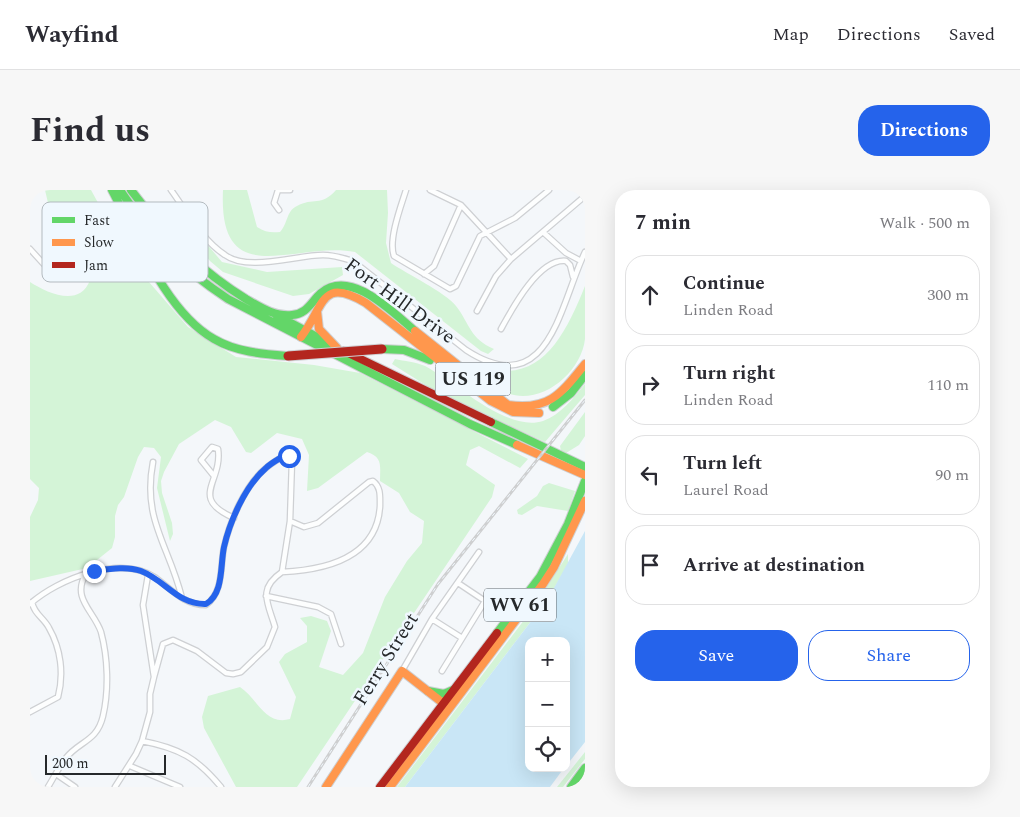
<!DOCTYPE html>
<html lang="en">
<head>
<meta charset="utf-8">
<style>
  :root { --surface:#fff; --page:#f7f7f7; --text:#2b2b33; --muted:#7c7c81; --line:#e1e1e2; --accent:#2563eb }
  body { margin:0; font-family:Spectral,serif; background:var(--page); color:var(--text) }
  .controls { position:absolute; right:15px; bottom:15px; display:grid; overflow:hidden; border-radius:10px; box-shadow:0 5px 20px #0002 }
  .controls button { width:45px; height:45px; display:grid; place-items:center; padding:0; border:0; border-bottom:1px solid var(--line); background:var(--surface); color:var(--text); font:25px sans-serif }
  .scale { position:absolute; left:15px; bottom:12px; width:121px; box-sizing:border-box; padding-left:5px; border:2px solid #26292b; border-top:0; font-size:14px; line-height:18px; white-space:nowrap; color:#26292b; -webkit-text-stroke:4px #f0f8fe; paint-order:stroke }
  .stop { position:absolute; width:15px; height:15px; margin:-11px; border:4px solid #2563eb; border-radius:50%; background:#fff }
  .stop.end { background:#2563eb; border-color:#fff; box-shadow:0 1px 5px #0008 }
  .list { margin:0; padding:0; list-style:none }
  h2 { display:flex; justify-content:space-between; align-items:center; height:65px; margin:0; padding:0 20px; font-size:21px }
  h2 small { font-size:16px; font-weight:400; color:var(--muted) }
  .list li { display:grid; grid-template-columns:32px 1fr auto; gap:15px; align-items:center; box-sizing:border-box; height:80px; margin:0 10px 10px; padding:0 10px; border:1px solid var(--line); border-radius:20px }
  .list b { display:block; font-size:19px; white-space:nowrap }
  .list p { margin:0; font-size:16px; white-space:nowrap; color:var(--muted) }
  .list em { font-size:16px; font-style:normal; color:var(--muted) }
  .actions { display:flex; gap:10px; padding:15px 20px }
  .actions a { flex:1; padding:11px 0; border:1px solid var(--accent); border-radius:20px; text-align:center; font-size:18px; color:var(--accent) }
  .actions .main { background:var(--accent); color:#fff }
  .icon { flex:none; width:28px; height:28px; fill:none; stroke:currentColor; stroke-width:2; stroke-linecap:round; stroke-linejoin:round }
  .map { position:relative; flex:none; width:555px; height:597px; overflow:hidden; border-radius:20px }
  header { display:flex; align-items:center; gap:30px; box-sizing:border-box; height:70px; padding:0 25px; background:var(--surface); border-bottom:1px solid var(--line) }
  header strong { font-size:24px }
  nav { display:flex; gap:28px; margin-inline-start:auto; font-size:18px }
  .intro { display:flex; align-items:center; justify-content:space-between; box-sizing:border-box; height:120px; padding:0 30px }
  h1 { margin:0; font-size:35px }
  .button { padding:12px 22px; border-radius:20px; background:var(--accent); color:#fff; font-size:18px; font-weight:700 }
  main { display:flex; gap:30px; padding:0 30px }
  aside { flex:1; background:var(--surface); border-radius:20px; box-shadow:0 5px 20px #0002 }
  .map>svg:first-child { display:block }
  .green { fill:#d4f4d7 }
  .water { fill:#c9e6f6 }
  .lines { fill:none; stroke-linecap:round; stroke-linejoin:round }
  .street-casing { stroke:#ced0d3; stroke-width:7 }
  .fast-casing { stroke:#ced0d3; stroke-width:10 }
  .slow-casing { stroke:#ced0d3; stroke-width:10 }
  .jam-casing { stroke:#ced0d3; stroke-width:10 }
  .street { stroke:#fdfefe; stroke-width:4.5 }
  .fast { stroke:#63d668; stroke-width:8 }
  .slow { stroke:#ff974d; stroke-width:8 }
  .jam { stroke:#b3261e; stroke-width:8 }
  .rail-casing { stroke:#cecfd0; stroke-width:3 }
  .rail { stroke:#f0f8fe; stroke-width:1; stroke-dasharray:4; stroke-linecap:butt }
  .jam-bridge-casing { stroke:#ced0d3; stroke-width:11; stroke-linecap:butt }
  .jam-bridge { stroke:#b3261e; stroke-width:9 }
  .route { stroke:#2563eb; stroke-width:6 }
  .labels { text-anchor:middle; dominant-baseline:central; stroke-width:5; stroke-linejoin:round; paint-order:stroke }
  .shield { fill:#f0f8fe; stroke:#63676a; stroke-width:1 }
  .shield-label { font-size:19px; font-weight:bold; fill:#26292b }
  .street-label { font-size:20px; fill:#26292b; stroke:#f0f8fe }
  .key { fill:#f0f8fe; stroke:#b3babf; stroke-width:1 }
  .key-label { font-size:14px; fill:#26292b }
</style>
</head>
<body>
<header>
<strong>Wayfind</strong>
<nav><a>Map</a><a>Directions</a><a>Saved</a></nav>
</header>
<div class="intro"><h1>Find us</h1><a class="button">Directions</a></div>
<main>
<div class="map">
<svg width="555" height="597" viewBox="0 0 555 597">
  <rect width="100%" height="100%" fill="#f4f7fa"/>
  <path class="green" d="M15,0H61L99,69L158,137L206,167L284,175L330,183L498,269L490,278L449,256L440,260L436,275L465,295L462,307L267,597H206L174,538L172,527L178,506L210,497C228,509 235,536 260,529L266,507L249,472L255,464L277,452V436L270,428L281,426L297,431L301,441L289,477L313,485L333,463L355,407L377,371L392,353L394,331L380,322L369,303L350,291C350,276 353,267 337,262L288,298L277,301L279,265L272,249L247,243L221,263L216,262L201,237L185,230L149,254L134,282L131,291L132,303L142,333L143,344L140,351L127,298L131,267L124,258L114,257L108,267L94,307L88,315L85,326V347L82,358L57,378L0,391V327L8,310L9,298L0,289V92C17,103 50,118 60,90L58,78L51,69L37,61L25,43Z
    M193,0H217L227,37C235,42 241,43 250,42C258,34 256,21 267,16C283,7 291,17 306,0H357L358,23L356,53L361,73C377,84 415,102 426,116C440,134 440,149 464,159L458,164L451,161L325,62C266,50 188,105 193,0Z
    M143,20H148L192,72L237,82L312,77L313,85L279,104L263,106L193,82L180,71L164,51Z
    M555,96C555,113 555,132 555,149C551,184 509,218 474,202C461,196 448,184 436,176V172C506,202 532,153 555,96Z
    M365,169C374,171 386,172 395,176C424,191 477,243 513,231C530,225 544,208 555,194V205L515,252L402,199L362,174Z
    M555,222V246L549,255L536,263L531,261L530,256Z
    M519,293L545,301L538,321L507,316L492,325L488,324L487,320L507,306L513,296Z
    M538,364V374L518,409L375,597H367L504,417Z
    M555,562V569L533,597H527Z"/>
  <path class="water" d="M555,341V552L536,576V451H499V578H534L520,597H375L518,409Z"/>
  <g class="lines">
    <g class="street-casing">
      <path id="street" d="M141,0C157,22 172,50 195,65C218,82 266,65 293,65C304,65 313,68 323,71L436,160C519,214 530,114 555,62
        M248,0L244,13L249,20
        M248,0H260
        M376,0C371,16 358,50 364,66L420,99L426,96L450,46L485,28L519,0
        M400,0L431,15L481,69
        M514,43L536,63L551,71
        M0,59L20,81L27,83
        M27.5 84a4.5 4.5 0 1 1 9 0a4.5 4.5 0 1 1-9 0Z
        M394,84L404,76L431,15
        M447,121L466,86L481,69L555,6
        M471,139C482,119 509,68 536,71L540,75L543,87
        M123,272C112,330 139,355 152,408
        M184,286L171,270L182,257L188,259C193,292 158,308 204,328
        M252,382C295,380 347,368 350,316C350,306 351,297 343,291L339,292L288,333L274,337L260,331
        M236,406L288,417L301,424L311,454
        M0,414C28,389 90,364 126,388C142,400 154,415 176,415C194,402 190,376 194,357C200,331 215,295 236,278C241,273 249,269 255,265L262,270L260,331L252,382C227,399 238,413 245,437L237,457L211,482L203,484L196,483L167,461L143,450L133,454L124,487
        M402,429L432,448
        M372,481L402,429L449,362
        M412,481L455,411L428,393
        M0,522L28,507C34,484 31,459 19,438C14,428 4,424 2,412
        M112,551C149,558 167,568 191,597
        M100,576L150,597
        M26,584L45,597
        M18,597C24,587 29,577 36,568C49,551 67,552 73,526C79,500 78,468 71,442C64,421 41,408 56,384
        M85,597L106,564L112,551L120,522V504L124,487L113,415L118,385"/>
    </g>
    <g class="fast-casing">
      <path id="fast" d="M82,0C107,47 136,122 184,149C206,162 233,164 258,166
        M90,0C123,49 148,76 198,109L440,234L487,255
        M101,0C134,44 169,80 216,109C230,117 245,127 262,125C277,124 281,112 291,103C321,78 363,123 385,141
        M246,125L302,155
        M352,159L374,160L400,170
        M523,217L541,203L555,185
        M461,232L555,277
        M467,443L510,387L538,334L555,291
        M398,501L414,504L423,500
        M541,597L555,578"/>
    </g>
    <g class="slow-casing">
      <path id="slow" d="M287,121L289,139L307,158
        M385,141L478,215C519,221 531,204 555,174
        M271,147C295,116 290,86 336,113L461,211L483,222L509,223
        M487,255L555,285
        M296,597L372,481L418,517
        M360,597L513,394L524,377L555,311"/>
    </g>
    <g class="jam-casing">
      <path id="jam" d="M314,161L461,232
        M350,597L467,443"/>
    </g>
    <use href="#street" class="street"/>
    <use href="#fast" class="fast"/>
    <use href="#slow" class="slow"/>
    <use href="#jam" class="jam"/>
    <g class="rail-casing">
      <path id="rail" d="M278,597L408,394L555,210"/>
    </g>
    <use href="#rail" class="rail"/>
    <g class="jam-bridge-casing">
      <path id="jam-bridge" d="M258,166L352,159"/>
    </g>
    <use href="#jam-bridge" class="jam-bridge"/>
  </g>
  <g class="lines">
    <path class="route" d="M64,381C79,379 97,376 111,381C135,390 148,415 176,414C194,403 190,376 194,357C200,331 215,296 236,278C241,273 249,269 255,265L259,266"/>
  </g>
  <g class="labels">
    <g class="shield">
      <rect x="405.5" y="172.5" width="75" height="33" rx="4"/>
      <rect x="454" y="398.5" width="72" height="33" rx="4"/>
    </g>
    <g class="shield-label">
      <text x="443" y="189">US 119</text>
      <text x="490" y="415">WV 61</text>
    </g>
    <g class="street-label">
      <text transform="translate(370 111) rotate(36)">Fort Hill Drive</text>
      <text transform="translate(356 469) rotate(-58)">Ferry Street</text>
    </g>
  </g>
  <rect x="12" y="12" width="166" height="80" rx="8" class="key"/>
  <rect x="22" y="27" width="23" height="6" fill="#63d668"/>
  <rect x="22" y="49" width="23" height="7" fill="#ff974d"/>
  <rect x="22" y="72" width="23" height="6" fill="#b3261e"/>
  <g class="key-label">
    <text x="54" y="35">Fast</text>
    <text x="54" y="57">Slow</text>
    <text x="54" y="80">Jam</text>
  </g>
</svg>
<div class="controls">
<button>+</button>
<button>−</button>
<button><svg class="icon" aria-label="locate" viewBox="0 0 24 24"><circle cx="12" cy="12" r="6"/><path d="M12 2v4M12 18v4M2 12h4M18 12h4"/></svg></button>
</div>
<div class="scale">200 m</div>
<div class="stop" style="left:259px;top:266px"></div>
<div class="stop end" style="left:64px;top:381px"></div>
</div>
<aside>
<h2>7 min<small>Walk · 500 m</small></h2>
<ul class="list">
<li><svg class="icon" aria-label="ahead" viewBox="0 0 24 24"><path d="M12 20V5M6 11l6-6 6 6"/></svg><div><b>Continue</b><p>Linden Road</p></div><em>300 m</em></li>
<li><svg class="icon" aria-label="right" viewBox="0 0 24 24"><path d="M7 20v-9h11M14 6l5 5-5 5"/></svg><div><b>Turn right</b><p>Linden Road</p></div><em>110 m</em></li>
<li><svg class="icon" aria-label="left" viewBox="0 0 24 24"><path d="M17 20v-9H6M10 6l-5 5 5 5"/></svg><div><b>Turn left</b><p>Laurel Road</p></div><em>90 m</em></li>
<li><svg class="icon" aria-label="arrive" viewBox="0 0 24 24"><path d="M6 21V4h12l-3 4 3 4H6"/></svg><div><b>Arrive at destination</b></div></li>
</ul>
<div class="actions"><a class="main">Save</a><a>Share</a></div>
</aside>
</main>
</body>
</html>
